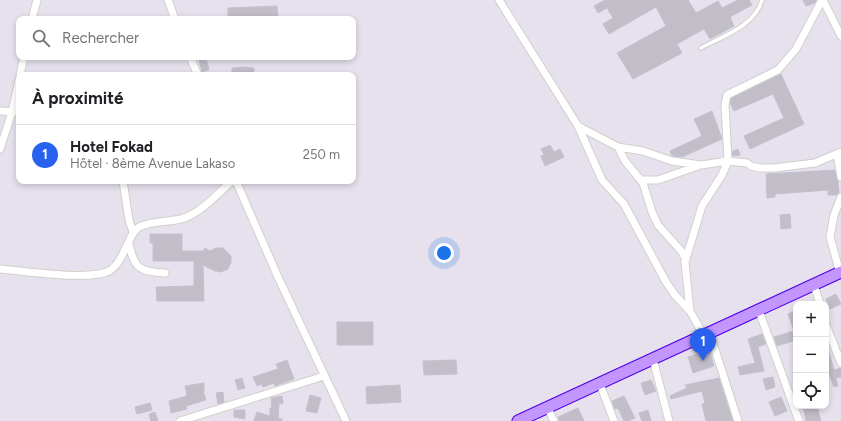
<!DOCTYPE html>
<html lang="fr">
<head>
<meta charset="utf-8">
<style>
  :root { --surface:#fff; --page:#f6f6f6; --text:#202124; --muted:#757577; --line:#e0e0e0; --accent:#2761ed }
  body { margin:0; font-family:Figtree,sans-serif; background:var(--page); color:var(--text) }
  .controls { position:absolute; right:12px; bottom:12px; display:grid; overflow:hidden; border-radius:8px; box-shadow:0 2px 6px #0003 }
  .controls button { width:36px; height:36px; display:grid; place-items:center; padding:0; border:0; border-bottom:1px solid var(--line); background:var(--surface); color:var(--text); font:20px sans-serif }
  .you { position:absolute; left:444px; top:253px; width:14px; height:14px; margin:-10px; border:3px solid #fff; border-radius:50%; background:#1a73e8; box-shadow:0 0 0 6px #1a73e833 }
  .badge { display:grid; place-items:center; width:26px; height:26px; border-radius:50%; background:var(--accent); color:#fff; font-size:13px; font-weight:700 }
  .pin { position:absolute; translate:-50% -33px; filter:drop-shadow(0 1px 2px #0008) }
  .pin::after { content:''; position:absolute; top:21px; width:14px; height:12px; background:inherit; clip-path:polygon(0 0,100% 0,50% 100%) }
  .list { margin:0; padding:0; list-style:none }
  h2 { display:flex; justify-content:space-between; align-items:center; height:52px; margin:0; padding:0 16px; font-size:17px }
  h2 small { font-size:13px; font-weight:400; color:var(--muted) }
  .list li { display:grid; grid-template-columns:26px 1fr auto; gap:12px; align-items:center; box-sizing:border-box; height:60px; padding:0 16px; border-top:1px solid var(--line) }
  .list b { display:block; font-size:15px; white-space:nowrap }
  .list p { margin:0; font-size:13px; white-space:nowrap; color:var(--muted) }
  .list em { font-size:13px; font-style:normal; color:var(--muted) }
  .icon { flex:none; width:22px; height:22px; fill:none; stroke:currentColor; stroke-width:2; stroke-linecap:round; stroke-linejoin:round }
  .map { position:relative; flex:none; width:841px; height:421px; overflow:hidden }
  .search { position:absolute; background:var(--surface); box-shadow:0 2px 6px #0003; left:16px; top:16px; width:340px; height:44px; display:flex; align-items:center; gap:10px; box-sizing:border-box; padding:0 14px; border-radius:8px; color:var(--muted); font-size:15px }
  .panel { position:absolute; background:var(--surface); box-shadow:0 2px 6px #0003; left:16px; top:72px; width:340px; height:112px; border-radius:8px }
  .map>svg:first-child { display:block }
  .building { fill:#c2bec8; stroke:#c5bfd2 }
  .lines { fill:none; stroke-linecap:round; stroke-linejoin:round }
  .service-casing { stroke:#cfd1ca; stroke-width:5.5 }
  .minor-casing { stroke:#cfd1ca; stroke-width:9 }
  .trunk-casing { stroke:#4c00ee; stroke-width:13 }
  .service { stroke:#fff; stroke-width:3.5 }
  .minor { stroke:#fff; stroke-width:7 }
  .trunk { stroke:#c295ff; stroke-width:11 }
</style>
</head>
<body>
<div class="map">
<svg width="841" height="421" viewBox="0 0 841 421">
  <rect width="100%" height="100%" fill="#e6e1ed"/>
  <path class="building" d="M605,0H688L696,13L718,1L722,8L738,0H749L752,5L730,17L734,26L710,39L704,29L677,44L682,53L633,79L617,53L666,26L656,7L609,34L603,24L613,18L607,8L598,13L594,6Z
    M803,0H816L815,3L806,6Z
    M277,6L278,19H228V8Z
    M206,58L209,70L202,72L199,59Z
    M244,67L254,68V75H232V68Z
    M781,74L804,124L750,149L744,136L784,118L773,94L734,111L730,103L731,98Z
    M712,111L722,139L682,157L672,156L670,151L702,136L694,119Z
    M550,145L554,152L560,149L564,157L545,166L541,156L544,155L541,149Z
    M738,149L740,155L733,156L732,152Z
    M835,170L838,181L839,193L836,195H828V190L775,194V197L767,198L766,174Z
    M790,214L791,228L781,229L780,215Z
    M150,234H182V251H203L205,248L210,251L216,248H223L231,256V262L228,269L221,272L215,271L203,265L204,301H157L156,287L194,286V261H153V243H150Z
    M836,294L841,304L830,309L826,299Z
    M794,311L796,316V340L777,346L774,337L794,331L788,314Z
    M337,322H373V345H337Z
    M762,334L766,344L758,347L764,371L740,375L738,367L755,363L748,339Z
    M828,349L834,370L841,368V377L836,378L838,386L834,387L826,366V350Z
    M709,350L714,366L693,373L688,357Z
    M287,360L294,379L275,386L274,383L263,387L261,384L257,386L253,377L278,369L276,364Z
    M456,360L457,374L424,375L423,361Z
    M773,377L775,387L766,390L763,379Z
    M242,378L245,388L238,390L235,380Z
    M719,378L733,421H706L702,404L705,403L702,391L671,399L670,396L687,388L685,385Z
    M651,380L656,391L645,395L641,383Z
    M204,383V391H203L206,400L186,406L187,409L171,413L169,401L187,396L185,386Z
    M400,385L401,402L367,404L366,387Z
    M223,392L224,402L218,404L216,393Z
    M310,395L321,398L317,413L306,411Z
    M282,396L283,403L279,404L278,418L282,419V421H254L257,412L270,416V408H272L271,398Z
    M624,396L635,418L628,421H624L618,408L615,409L612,401Z
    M781,397L787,411L775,416L769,402Z
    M150,403L152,410L137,414L135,407Z
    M803,406H817L821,421H806Z
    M578,408L584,421H559L558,417Z
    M234,410H245V419L234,417Z
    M648,410L651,421H642L639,413Z
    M155,412L158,421H151L149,414Z"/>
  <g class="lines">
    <g class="service-casing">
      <path id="service" d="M701,48C723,36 755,26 762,0"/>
    </g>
    <g class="minor-casing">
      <path id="minor" d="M168,0L175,19
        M499,0L578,126L602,180L624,204L666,282L675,295L690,311
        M823,0L841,36
        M32,19L37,0
        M190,57L198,75
        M20,75L24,57
        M0,111L19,112
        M578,126L618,147L643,151L672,161L701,165L728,161L747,163L751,166L759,168H774L815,163L841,152
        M618,147L625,161L643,183L652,212L658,225L682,252L686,260
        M0,149L12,112L19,80
        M837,154L841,177
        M641,180H658L698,166
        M123,181L129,220L133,232
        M236,181L278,277L346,421
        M129,244C134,269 141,272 165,273
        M0,269C24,271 89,281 109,271C111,270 114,267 116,265C125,255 130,232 139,227C151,221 168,222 181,219C200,214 217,194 232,181
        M840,273L830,237L834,215L841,197
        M814,285L820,304
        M759,311L799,421
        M826,325L841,363
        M710,334L738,421
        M704,336L690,311L685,262L702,206L722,175L728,161L725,105L727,95L778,70L796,49L822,0
        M653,359L669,421
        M600,384L614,421
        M547,407L554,421
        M180,421L324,376"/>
    </g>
    <g class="trunk-casing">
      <path id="trunk" d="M518,421L841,272"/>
    </g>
    <use href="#service" class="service"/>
    <use href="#minor" class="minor"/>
    <use href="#trunk" class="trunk"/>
  </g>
</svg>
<div class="controls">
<button>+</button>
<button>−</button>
<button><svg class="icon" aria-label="locate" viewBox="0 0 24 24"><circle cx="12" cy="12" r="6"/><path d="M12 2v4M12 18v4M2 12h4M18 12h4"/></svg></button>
</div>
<div class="you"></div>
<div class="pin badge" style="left:703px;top:361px">1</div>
<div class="search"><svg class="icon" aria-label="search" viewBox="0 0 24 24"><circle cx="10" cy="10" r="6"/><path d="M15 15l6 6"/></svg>Rechercher</div>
<section class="panel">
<h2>À proximité<small></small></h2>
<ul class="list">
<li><span class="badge">1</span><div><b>Hotel Fokad</b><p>Hôtel · 8ème Avenue Lakaso</p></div><em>250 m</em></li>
</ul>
</section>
</div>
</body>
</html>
